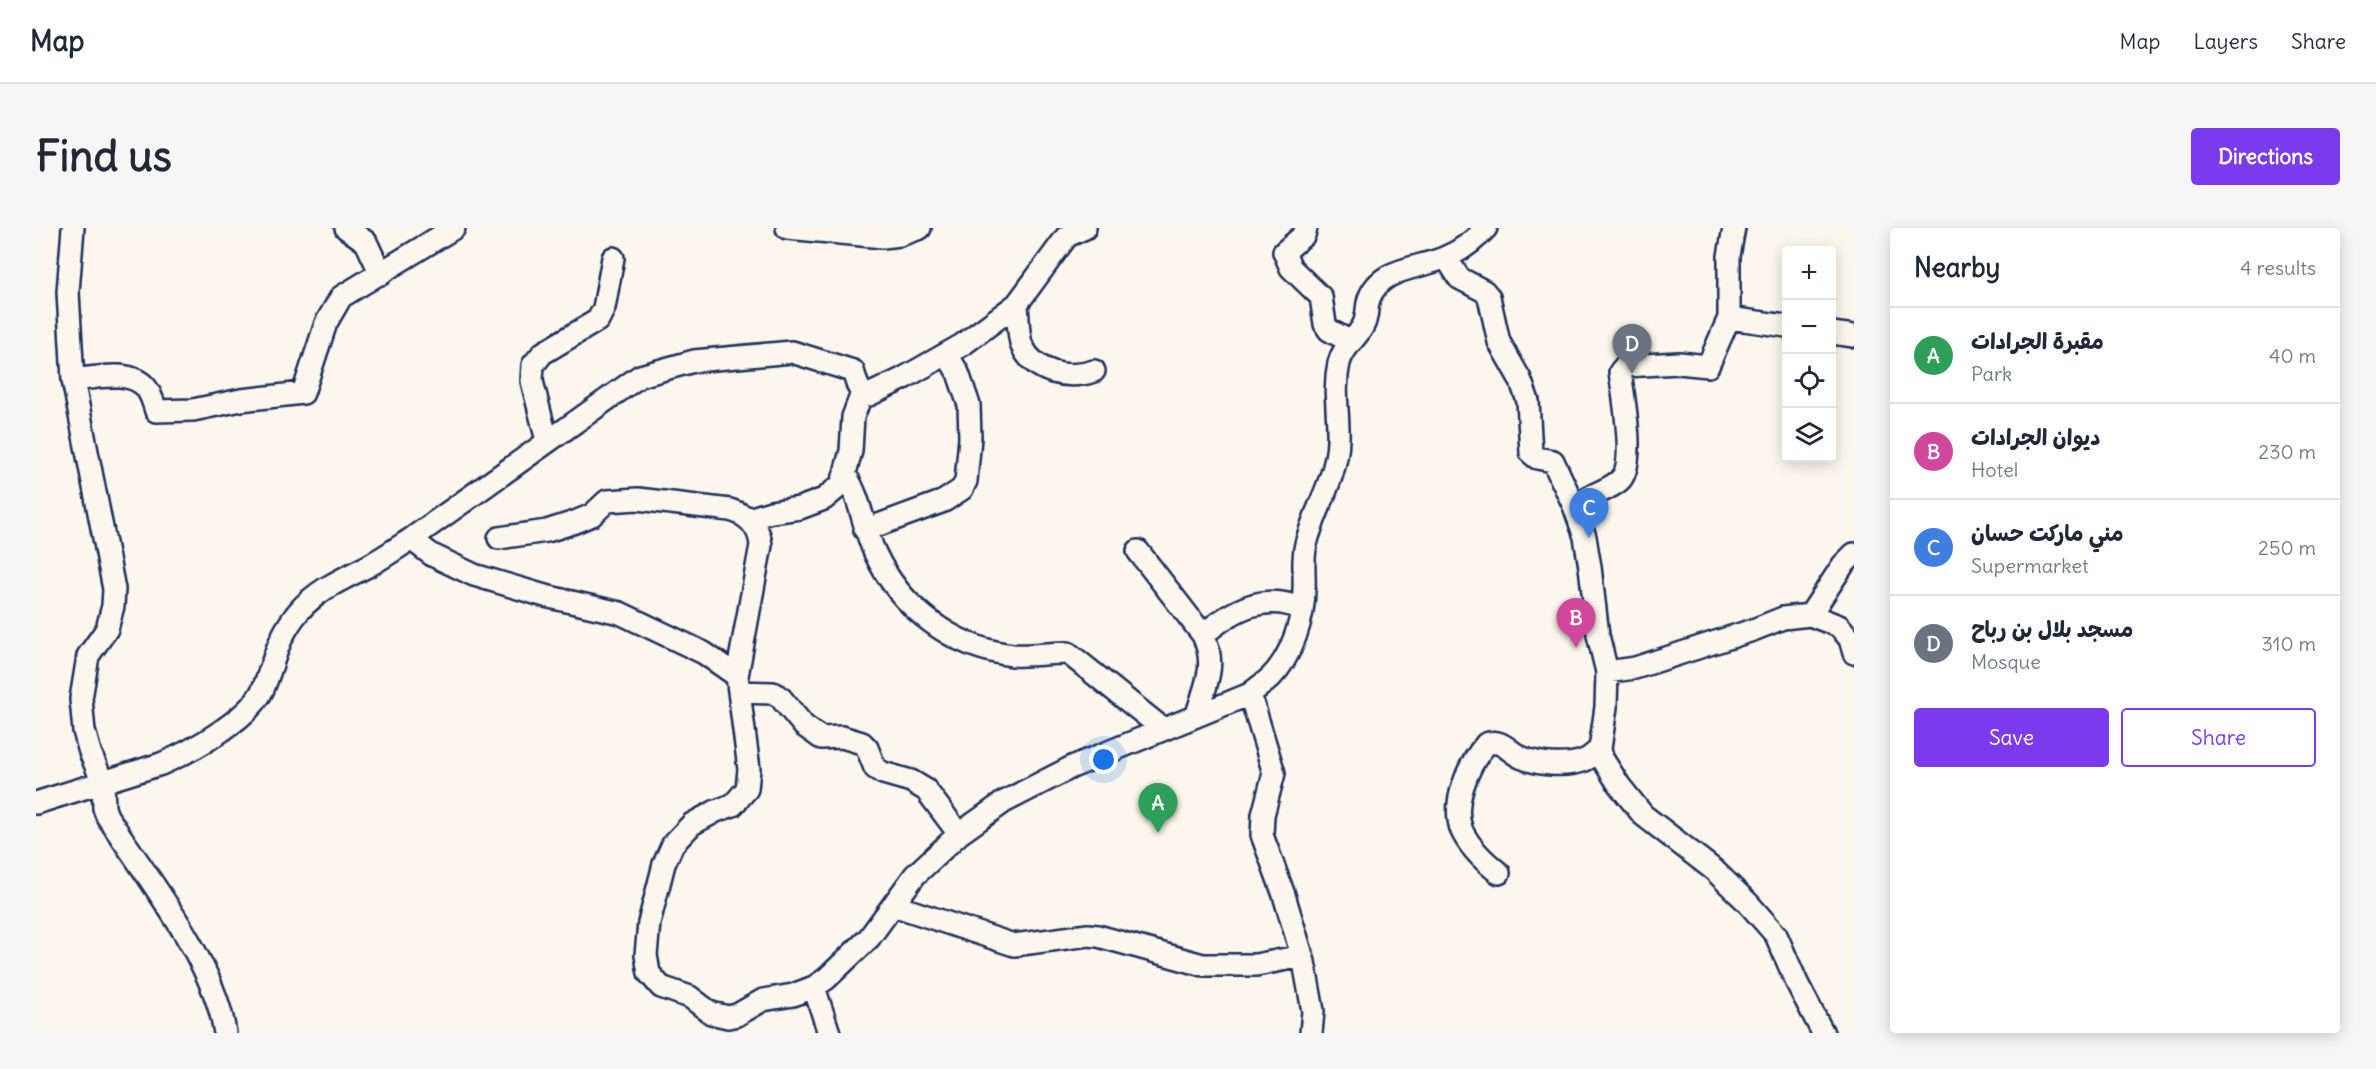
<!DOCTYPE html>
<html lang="en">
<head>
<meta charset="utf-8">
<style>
  :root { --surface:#fff; --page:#f6f6f7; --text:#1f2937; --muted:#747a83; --line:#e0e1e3; --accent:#7c3aed }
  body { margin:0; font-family:Delius,"Playpen Sans Arabic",sans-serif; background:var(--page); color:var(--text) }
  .controls { position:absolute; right:18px; top:18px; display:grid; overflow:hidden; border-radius:6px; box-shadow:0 3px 15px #0003 }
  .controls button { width:54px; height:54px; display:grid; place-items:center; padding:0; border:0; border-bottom:2px solid var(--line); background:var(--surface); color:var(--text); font:30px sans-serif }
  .you { position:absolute; left:1068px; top:532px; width:21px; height:21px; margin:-15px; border:4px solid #fff; border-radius:50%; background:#1a73e8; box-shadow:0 0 0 9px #1a73e833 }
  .badge { display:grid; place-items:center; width:39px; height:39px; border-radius:50%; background:var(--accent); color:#fff; font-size:20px; font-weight:700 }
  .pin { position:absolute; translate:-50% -50px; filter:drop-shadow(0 2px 3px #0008) }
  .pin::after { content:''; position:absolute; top:32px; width:21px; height:18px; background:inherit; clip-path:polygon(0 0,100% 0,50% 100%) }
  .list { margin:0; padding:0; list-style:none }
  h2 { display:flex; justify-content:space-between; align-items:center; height:78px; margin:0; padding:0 24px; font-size:26px }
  h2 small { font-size:20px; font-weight:400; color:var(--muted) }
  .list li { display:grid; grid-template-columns:39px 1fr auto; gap:18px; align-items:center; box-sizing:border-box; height:96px; padding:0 24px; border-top:2px solid var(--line) }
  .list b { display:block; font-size:22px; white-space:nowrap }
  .list p { margin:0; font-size:20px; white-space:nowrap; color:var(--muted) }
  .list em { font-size:20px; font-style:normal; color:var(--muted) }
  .actions { display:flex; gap:12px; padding:18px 24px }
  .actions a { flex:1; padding:14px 0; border:2px solid var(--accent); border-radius:6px; text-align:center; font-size:21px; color:var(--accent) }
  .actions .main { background:var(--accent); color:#fff }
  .icon { flex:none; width:33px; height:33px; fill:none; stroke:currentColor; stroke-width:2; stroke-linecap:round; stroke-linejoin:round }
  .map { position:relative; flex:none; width:1818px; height:805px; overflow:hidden; border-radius:6px }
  header { display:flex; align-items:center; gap:36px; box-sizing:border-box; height:84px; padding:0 30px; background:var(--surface); border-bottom:2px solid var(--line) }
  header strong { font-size:28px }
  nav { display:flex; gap:33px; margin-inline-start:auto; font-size:21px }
  .intro { display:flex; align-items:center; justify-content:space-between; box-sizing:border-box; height:144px; padding:0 36px }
  h1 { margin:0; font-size:42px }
  .button { padding:15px 27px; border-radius:6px; background:var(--accent); color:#fff; font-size:21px; font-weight:700 }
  main { display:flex; gap:36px; padding:0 36px }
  aside { flex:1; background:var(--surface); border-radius:6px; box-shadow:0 3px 15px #0003 }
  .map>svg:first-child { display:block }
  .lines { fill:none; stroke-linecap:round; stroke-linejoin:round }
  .minor-casing { stroke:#1b2f5e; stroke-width:26 }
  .minor { stroke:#fbf7ec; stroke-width:21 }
</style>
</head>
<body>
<header>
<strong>Map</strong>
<nav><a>Map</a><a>Layers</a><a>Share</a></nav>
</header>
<div class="intro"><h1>Find us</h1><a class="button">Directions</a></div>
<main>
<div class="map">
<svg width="1818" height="805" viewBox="0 0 1818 805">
  <rect width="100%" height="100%" fill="#fbf7ec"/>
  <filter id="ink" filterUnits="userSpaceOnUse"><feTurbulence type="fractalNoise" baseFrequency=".0167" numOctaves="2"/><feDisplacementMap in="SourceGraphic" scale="12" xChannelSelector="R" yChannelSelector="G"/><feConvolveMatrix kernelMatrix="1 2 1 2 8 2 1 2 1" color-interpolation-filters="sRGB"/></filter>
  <g filter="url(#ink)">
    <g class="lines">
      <g class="minor-casing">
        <path id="minor" d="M37,0L32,64L37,152L78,361L77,378L71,401L52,428L45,471L48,503L54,524L67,555L68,580L71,588C110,648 179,734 189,805
          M310,0L330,14L345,46
          M751,0L847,9L864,7L884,0
          M1270,0L1268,7L1248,24L1255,40L1285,69L1289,96L1293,102L1315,114
          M1410,29L1423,50L1448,63L1453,69L1463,114L1484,151L1492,173L1495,225L1501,230L1517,233L1538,278L1549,309L1554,339L1562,407L1571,444L1570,479L1564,521L1566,530L1583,557L1607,587L1678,642L1712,675L1740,707L1761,755L1787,805
          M981,76C982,86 982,109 986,118C999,145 1031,152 1058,143
          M1693,90V28L1698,0
          M1796,105L1818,108
          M37,152C58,150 96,140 111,161C115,167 118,176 120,183L157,182L205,172L267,165L290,95L305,69L418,0
          M511,213L496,153L497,137L507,125L562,92L568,80L577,30
          M810,248C825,271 827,300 839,325C864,379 916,420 977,427C995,428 1013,425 1032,425L1127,501
          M1538,278C1553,267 1571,263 1583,253C1601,239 1587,166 1584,144L1589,138L1643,135L1672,138L1693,90L1750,98
          M713,291L735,284L764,280L788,271L806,256L815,223L817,189L826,165
          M829,302L908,273L926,261L930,253L934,210L933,177L922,145L911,126
          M463,310L511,303L539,294L556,287L571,273L602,271L694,282C712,287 723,298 725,317L701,448
          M375,311L604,148L658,133L756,124L817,143C821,154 821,164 833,167L866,151L926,117L981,76L1031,8L1049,0
          M1102,323L1167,407C1181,437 1170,456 1161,486
          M1774,387L1807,337L1818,326
          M1167,407C1196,382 1228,364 1266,381
          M1571,444L1599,440L1717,402L1747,390L1774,387L1803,398L1814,411L1818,425
          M703,464L737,465L744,469L768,498L785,510L806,509L826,515L831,520L839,540L847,545L875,553L890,562L923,606
          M1214,466L1238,545L1227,587L1226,607L1248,667L1268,734L1277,783L1275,805
          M0,575L125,536C154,524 214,491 227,461C240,430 240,411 263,383C282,361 307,351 332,338C347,330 361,320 375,311L396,327L438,347L509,368L584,385L668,425L701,448L713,541L711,561L697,577L680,583L656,596L637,616L628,636L613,695L610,727L613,745L625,759L654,769L675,785L692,789L701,787L727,772L757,767L778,759L790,751L833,710L879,647L923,606L968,574L1036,539L1214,466C1221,460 1229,455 1235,449C1256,428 1268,390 1268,361C1269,346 1266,331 1270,316C1279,280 1301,250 1302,212C1303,186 1297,162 1303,135C1307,119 1319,112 1327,98C1332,89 1330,80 1333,71C1344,39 1384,41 1410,29C1425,23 1439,12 1450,0
          M1463,645C1449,634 1434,620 1426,603C1415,576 1432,537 1450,516C1467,510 1473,525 1487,530C1504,537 1532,539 1549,532C1554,530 1559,525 1564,521
          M857,677L978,717L1052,707L1062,708L1167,737H1220L1266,728
          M778,759L793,805"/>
      </g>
      <use href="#minor" class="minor"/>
    </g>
  </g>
</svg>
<div class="controls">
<button>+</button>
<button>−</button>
<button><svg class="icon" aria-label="locate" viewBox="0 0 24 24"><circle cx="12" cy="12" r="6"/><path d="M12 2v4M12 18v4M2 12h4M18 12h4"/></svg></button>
<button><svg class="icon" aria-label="layers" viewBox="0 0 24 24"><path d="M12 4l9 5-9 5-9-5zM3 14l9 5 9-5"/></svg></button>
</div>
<div class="you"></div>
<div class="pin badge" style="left:1122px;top:605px;background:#2e9e5b">A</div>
<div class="pin badge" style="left:1540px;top:420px;background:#d1479c">B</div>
<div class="pin badge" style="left:1553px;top:310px;background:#3f7fe0">C</div>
<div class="pin badge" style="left:1596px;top:146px;background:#6b7280">D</div>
</div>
<aside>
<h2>Nearby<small>4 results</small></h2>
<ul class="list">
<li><span class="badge" style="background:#2e9e5b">A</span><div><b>مقبرة الجرادات</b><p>Park</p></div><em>40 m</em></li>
<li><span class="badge" style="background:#d1479c">B</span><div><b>ديوان الجرادات</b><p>Hotel</p></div><em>230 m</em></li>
<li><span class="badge" style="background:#3f7fe0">C</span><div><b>مني ماركت حسان</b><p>Supermarket</p></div><em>250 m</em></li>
<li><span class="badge" style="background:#6b7280">D</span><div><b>مسجد بلال بن رباح</b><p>Mosque</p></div><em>310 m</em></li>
</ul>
<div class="actions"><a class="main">Save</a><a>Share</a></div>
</aside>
</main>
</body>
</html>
